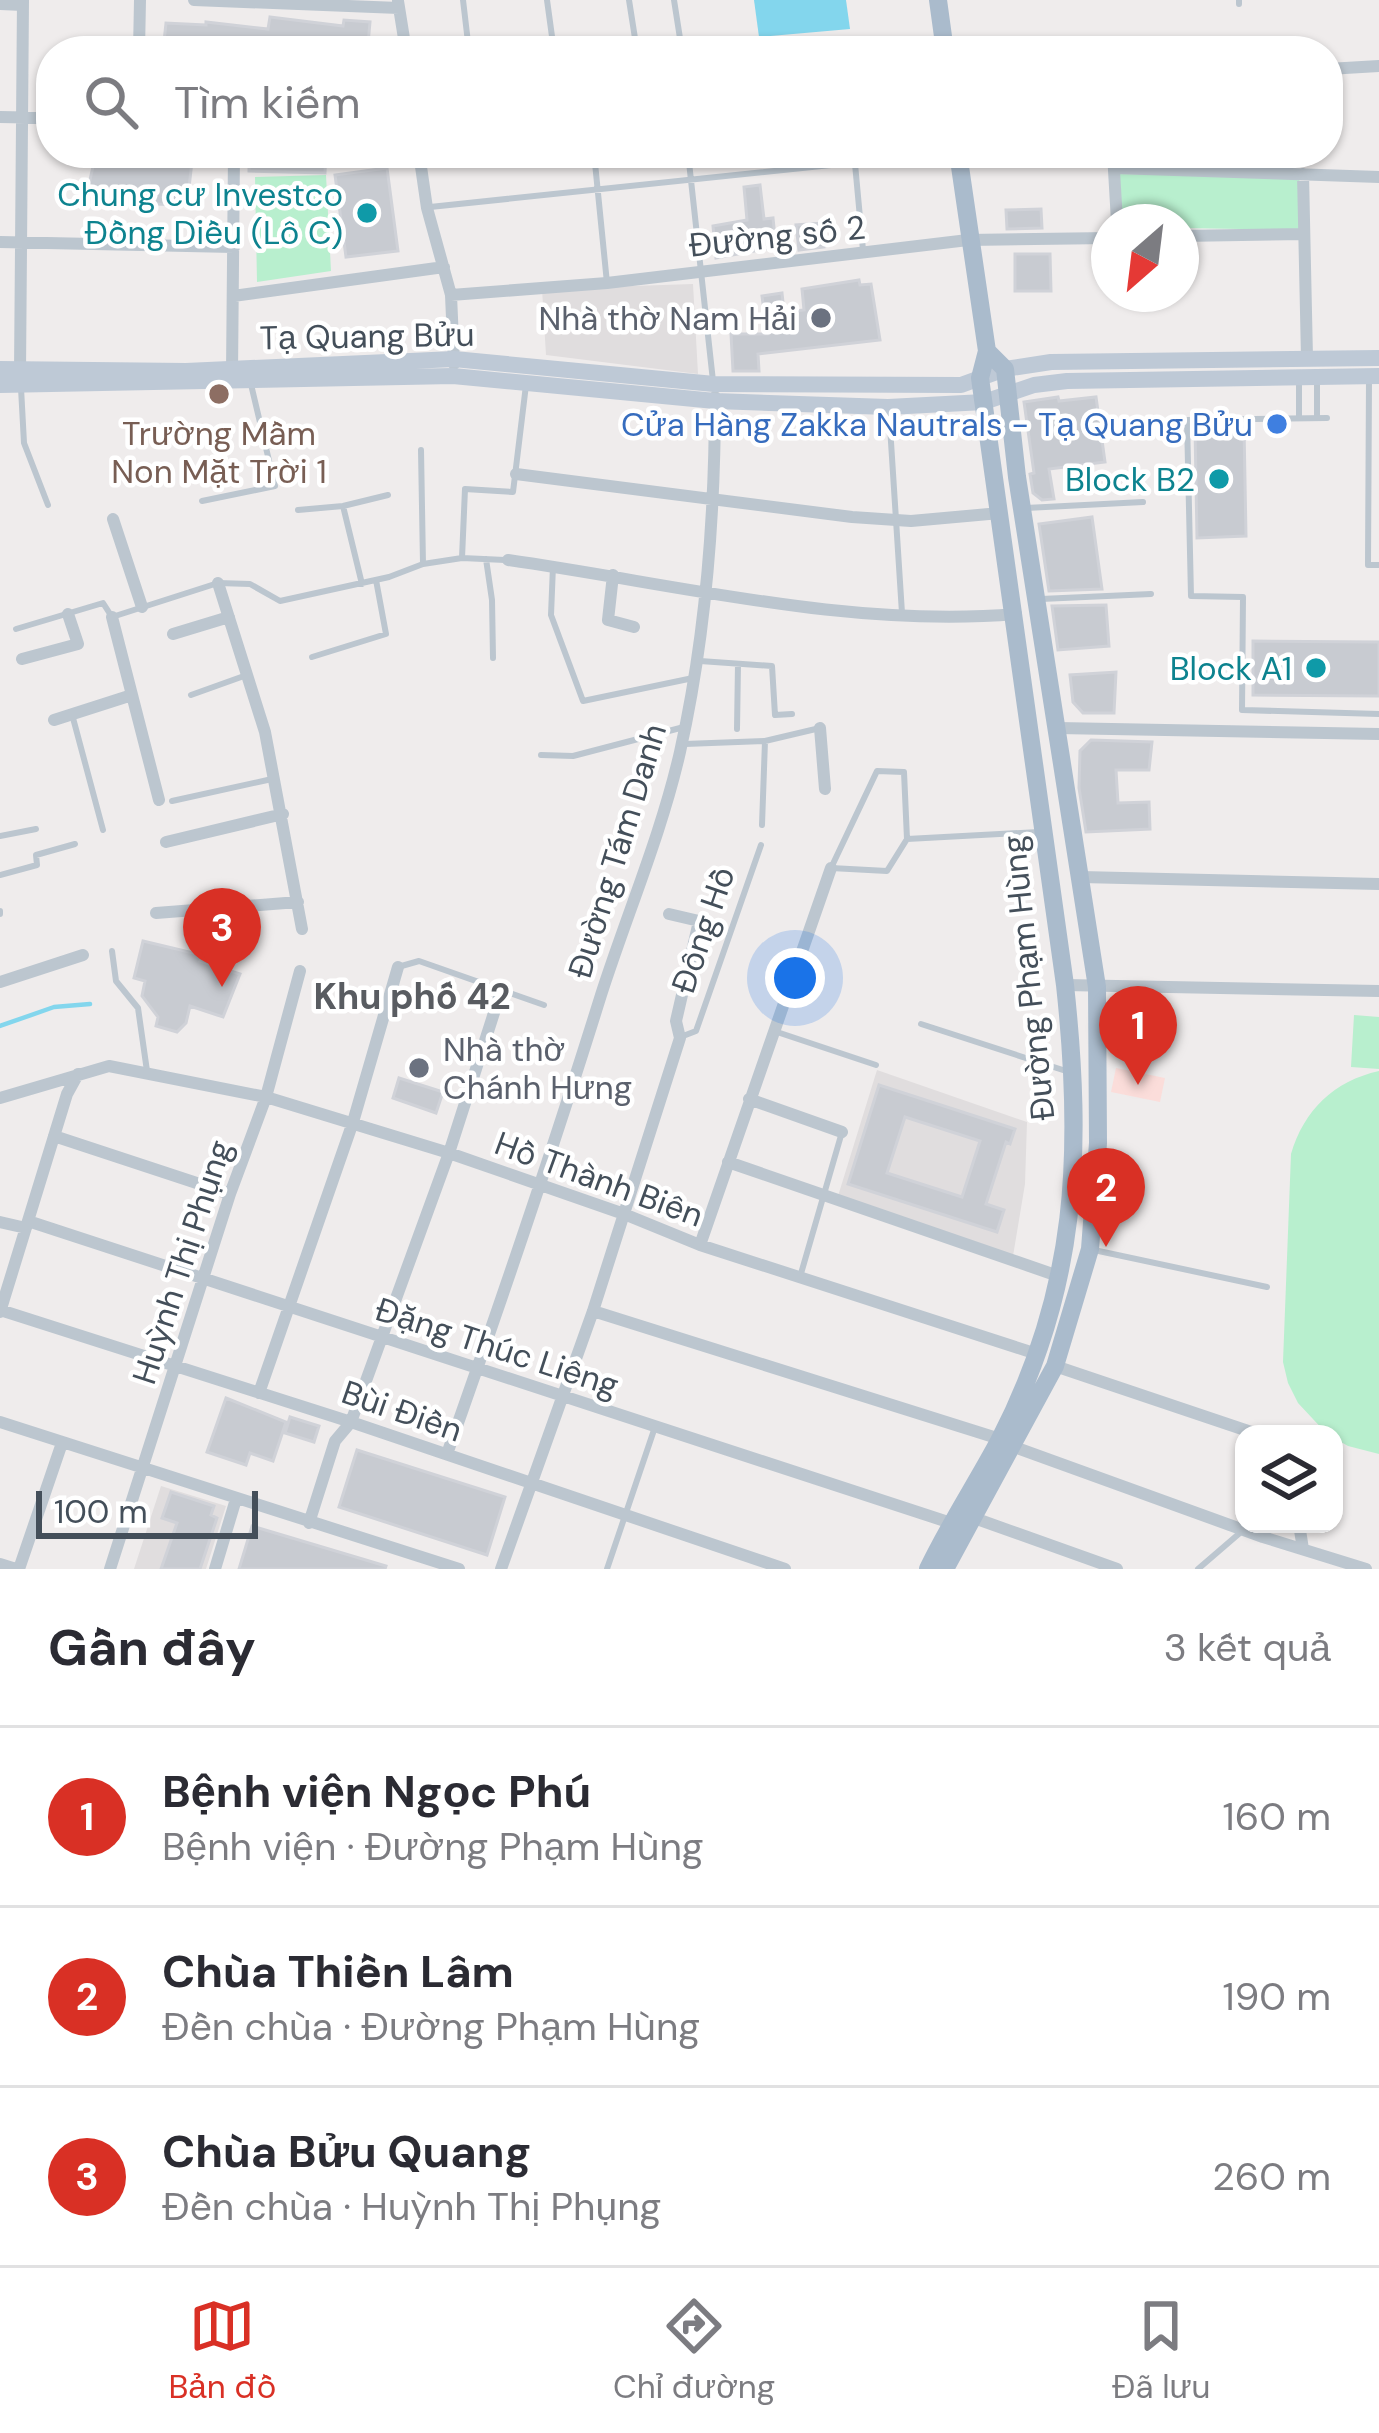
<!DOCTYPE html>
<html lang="vi">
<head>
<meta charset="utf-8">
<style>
  :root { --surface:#fff; --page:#f2f2f3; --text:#2b2b33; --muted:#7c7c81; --line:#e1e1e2; --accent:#d93025 }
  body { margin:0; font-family:"DM Sans",sans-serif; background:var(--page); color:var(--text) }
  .controls { position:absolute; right:36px; bottom:36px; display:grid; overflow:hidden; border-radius:24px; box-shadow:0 3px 9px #0004 }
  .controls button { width:108px; height:108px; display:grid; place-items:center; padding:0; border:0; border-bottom:3px solid var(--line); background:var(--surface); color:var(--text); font:60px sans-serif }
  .compass { position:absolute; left:1091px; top:204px; width:108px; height:108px; border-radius:50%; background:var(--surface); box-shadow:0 3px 9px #0004; rotate:208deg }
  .scale { position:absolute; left:36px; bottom:30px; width:222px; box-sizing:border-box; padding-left:12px; border:6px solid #444f5a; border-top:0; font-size:33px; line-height:42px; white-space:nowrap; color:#444f5a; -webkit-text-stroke:9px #fff; paint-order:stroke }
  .you { position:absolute; left:795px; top:978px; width:42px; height:42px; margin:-30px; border:9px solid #fff; border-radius:50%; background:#1a73e8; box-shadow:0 0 0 18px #1a73e833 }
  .badge { display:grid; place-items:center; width:78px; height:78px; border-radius:50%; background:var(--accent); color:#fff; font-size:39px; font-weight:700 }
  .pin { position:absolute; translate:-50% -99px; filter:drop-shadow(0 3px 6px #0008) }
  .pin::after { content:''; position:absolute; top:63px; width:42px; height:36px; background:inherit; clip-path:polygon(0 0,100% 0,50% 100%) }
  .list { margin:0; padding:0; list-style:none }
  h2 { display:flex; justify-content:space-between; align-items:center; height:156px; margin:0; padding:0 48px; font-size:51px }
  h2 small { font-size:39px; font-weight:400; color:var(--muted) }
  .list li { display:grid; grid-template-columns:78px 1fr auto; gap:36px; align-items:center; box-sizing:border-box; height:180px; padding:0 48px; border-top:3px solid var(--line) }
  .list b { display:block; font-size:45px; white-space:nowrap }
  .list p { margin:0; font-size:39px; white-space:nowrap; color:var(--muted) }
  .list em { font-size:39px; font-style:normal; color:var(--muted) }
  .icon { flex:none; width:66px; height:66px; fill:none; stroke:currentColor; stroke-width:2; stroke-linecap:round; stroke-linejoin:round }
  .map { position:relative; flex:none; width:1379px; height:1569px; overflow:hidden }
  .search { position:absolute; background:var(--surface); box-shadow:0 3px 9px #0004; left:36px; right:36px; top:36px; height:132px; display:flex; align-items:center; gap:30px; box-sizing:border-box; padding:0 42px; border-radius:48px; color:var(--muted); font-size:45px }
  .sheet { height:696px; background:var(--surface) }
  nav { display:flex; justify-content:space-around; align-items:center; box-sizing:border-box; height:168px; border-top:3px solid var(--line); background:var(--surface); font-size:33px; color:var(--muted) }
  nav a { display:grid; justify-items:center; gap:6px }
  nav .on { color:var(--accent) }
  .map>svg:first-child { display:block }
  .education { fill:#e0ddde }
  .medical { fill:#fbddda }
  .green { fill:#b8efce }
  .water { fill:#83d6ed }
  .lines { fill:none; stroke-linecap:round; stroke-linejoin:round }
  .stream { stroke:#83d6ed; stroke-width:4.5 }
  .building { fill:#c8cbd1; stroke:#d0d2d8; stroke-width:3; fill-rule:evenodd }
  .service { stroke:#bcc6cf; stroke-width:6 }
  .minor { stroke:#bcc6cf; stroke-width:12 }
  .secondary { stroke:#bec9d6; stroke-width:16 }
  .primary { stroke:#abc; stroke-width:18 }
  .culture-dot { fill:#0f9aa8; stroke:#fff; stroke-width:4.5 }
  .worship-dot { fill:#6b7280; stroke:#fff; stroke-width:4.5 }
  .education-dot { fill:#8d6e63; stroke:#fff; stroke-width:4.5 }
  .shop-dot { fill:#3f7fe0; stroke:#fff; stroke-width:4.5 }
  .labels { text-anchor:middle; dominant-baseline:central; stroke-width:9; stroke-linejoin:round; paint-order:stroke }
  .culture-label { font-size:33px; fill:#0d838f; stroke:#fff; text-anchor:end }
  .street-label { font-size:33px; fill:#444f5a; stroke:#fff }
  .worship-label { font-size:33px; fill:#5b616d; stroke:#fff; text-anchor:end }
  .shop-label { font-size:33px; fill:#366cbe; stroke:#fff; text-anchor:end }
  .education-label { font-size:33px; fill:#785e54; stroke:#fff }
  .neighbourhood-label { font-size:36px; font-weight:bold; fill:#595c61; stroke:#fff }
</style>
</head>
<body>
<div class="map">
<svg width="1379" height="1569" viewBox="0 0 1379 1569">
  <rect width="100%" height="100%" fill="#efecec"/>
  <path class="education" d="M693,284L698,374L546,355L542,289Z
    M877,1070L1027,1122L1025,1184L1013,1256L838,1196Z
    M161,1486L226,1506L206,1569H134Z"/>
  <path class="medical" d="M1116,1068L1165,1078L1160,1102L1111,1092Z"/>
  <path class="green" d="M1114,174L1299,176L1304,230L1181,228V222H1121Z
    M326,175L331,271L257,282L255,177Z
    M1354,1015L1379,1017V1069L1351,1067Z
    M1379,1071V1454L1348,1446L1334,1438V1434H1327L1298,1403L1288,1383L1283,1362L1291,1154C1304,1110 1334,1081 1379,1071Z"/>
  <path class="water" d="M754,0H846L850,29L759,37Z"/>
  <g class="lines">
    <path class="stream" d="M0,1026L54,1007L90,1004"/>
  </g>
  <path class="building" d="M270,17L343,26L344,20L370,22L368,44L303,48L305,41H266L265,50H237V45L208,46V51H163L166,23L206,25V22L268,29Z
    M96,153H193L187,205L85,202Z
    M249,153H326L325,173L249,171Z
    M387,168L398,251L346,257L335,175Z
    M760,185L764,219L773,218L776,247L716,258L713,226L747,220L744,187Z
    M1041,209L1042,228L1007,229L1006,210Z
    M823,223L824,247L799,250L796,225Z
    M1015,254H1050L1051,291H1015Z
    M859,280L860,285L871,284L880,340L758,354L759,371H733L731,334H767L762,296L782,293L784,312L804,310L802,289Z
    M1058,397L1059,401L1096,397L1105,462L1049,469L1054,499L1042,500L1033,493L1030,474L1034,473L1024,402Z
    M1195,427H1244L1246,536L1197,538Z
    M1092,517L1102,589L1049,591L1039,524Z
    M1106,605L1109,646L1058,650L1052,606Z
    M1253,641L1379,642V696L1253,695Z
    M1116,672L1114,713H1083L1073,702L1070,675Z
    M1091,740L1152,742L1149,770H1116L1118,803L1149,802L1150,829L1086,832L1079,788L1080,751Z
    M143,941L202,955L200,961L240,974L223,1017L190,1006L186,1023L177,1032L156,1026L158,1017L142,996L145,981L134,978Z
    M399,1078L443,1092L436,1113L393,1098Z
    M879,1085L1015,1129L1010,1144L1006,1142L986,1204L1004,1210L997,1232L848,1184ZM905,1117L980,1141L962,1197L887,1173Z
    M226,1398L286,1422L273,1461L250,1453L246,1465L207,1452Z
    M290,1417L319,1426L314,1442L285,1433Z
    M357,1450L505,1497L487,1555L339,1507Z
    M171,1492L214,1506L211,1515L217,1518L200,1569H161L177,1523L162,1518Z
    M252,1526L386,1566L385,1569H239Z"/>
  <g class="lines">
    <path class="service" d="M463,0L469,51
      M547,0L554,51
      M629,0L637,51
      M674,0L682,51
      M1239,0V4
      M594,153L607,283
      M688,153L713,381
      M854,153L863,250
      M430,207L946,153
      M1299,379V418
      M1369,380L1368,565H1379
      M21,388L24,443L48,505
      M889,411L902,613
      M1317,418V379
      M1327,418L1187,420L1191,596L1243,597L1242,710L1379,714
      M421,450L423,564
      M202,501L275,486L250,380
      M343,506L362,584
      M1026,508L1143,502
      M298,510L343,506L388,495
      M462,558L465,489L513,492L526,385
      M486,559L492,600L493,658
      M553,566L551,615L583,701L693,678
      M1041,599L1151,594
      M16,629L103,603L112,617L218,583L250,584L280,601L389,577L423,564L462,558L505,560
      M312,657L386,634L376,580
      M700,661L772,666L775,715L792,714
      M191,695L244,676
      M73,718L103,830
      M737,729L738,664
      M685,744L765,741L820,728
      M541,755L573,756L684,727
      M172,801L272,779
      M762,825L765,741
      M0,836L36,829
      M907,839L904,772L877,771L831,868L887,871L907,839L1039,832
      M0,875L37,865L36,855L75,844
      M0,911V914
      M112,951L116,981L138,1008L147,1071
      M398,967L419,961L544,1005
      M921,1024L1066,1071
      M777,1032L876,1065
      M683,1036L696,1031L761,845
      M1094,1250L1267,1287
      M800,1277L842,1132
      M607,1569L655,1427
      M1198,1569L1241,1532"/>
    <path class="minor" d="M194,0L399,8
      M398,1L406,51
      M0,4L23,5
      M139,51L140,0
      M1328,69L1379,66
      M0,117L51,118
      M419,153L427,208L451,295L454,364
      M1113,153L1117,222
      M1114,168L1379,177
      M1303,174L1307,358
      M1181,236L1304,234
      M0,242L234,247
      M451,295L607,283L968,240L1109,238
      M233,296L444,267
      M20,372L23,0
      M232,374L234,153
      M516,474L852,517L911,521L1000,513
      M113,519L142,607
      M508,560C676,584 846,628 1016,614
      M613,575L608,620L634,627
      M218,583L265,732L302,929
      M112,617L159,800
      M173,634L229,617
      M22,659L78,644L68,614
      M54,720L132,695
      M820,728L825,789
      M1058,728L1379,734
      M166,842L283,814
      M1081,877L1379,884
      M156,913L298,902
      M0,982L83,955
      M1065,985L1379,991
      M0,1098L109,1066L266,1097L449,1153L624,1214L700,1245L1037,1354
      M749,1099L842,1132
      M54,1136L230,1194
      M728,1162L1061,1277
      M28,1221L951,1523
      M0,1222L26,1228
      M700,1245L831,868
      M0,1310L351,1422L785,1569
      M593,1311L1000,1439
      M0,1312L67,1094L78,1074
      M1055,1366L1257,1434
      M259,1393L353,1122L398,967
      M0,1422L459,1569
      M1014,1447L1263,1537L1366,1569
      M447,1454C501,1302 553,1149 601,995C627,914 661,835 680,752C706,636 715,516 715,397
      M974,1518L1117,1569
      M309,1523L335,1441L351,1422L449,1153L501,991
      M1299,1524L1303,1549
      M0,1564L16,1569
      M19,1569L62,1443
      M110,1569L230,1194L266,1097L300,971
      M215,1569L236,1499
      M501,1569L593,1311L680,1038L676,1021L699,921L669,914"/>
    <path class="secondary" d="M0,369L186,371L454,359L714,384L961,385L1005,369L1051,362L1379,358
      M0,385L453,376L715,401L888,407L984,402L1034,385L1067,381L1379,376"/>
    <path class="primary" d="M938,0L945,51
      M928,1569C949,1525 976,1484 999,1441C1078,1289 1083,1151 1065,985L980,378L987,351L958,153
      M945,1569L1055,1366L1090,1249L1098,1143L1097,987L1017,477L1005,369L987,351"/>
  </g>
  <g class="culture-dot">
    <circle cx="367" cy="213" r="12"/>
    <circle cx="1219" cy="479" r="12"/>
    <circle cx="1316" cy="668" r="12"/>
  </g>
  <g class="worship-dot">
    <circle cx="821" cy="318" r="12"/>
    <circle cx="419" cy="1068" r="12"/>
  </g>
  <circle class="education-dot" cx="219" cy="394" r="12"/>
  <circle class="shop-dot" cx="1277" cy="424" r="12"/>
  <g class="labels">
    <g class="culture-label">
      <text x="343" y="194">Chung cư Investco<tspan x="343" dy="38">Đồng Diều (Lô C)</tspan></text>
      <text x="1195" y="479">Block B2</text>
      <text x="1292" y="668">Block A1</text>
    </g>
    <g class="street-label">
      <text transform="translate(777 236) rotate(-6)">Đường số 2</text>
      <text transform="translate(367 336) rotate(-1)">Tạ Quang Bửu</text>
      <text transform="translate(617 851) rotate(-73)">Đường Tám Danh</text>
      <text transform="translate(703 930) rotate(-71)">Đông Hồ</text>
      <text transform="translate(1028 978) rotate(-96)">Đường Phạm Hùng</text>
      <text transform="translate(599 1179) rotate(20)">Hồ Thành Biên</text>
      <text transform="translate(182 1262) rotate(-72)">Huỳnh Thị Phụng</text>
      <text transform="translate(497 1347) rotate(18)">Đặng Thúc Liêng</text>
      <text transform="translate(402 1411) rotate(19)">Bùi Điền</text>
    </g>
    <g class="worship-label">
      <text x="797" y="318">Nhà thờ Nam Hải</text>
      <text x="443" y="1049" text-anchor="start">Nhà thờ<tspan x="443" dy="38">Chánh Hưng</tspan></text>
    </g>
    <g class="shop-label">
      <text x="1253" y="424">Cửa Hàng Zakka Nautrals - Tạ Quang Bửu</text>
    </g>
    <g class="education-label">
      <text x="219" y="433">Trường Mầm<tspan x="219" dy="38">Non Mặt Trời 1</tspan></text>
    </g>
    <g class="neighbourhood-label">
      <text x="412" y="996">Khu phố 42</text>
    </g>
  </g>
</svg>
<div class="controls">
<button><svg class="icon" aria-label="layers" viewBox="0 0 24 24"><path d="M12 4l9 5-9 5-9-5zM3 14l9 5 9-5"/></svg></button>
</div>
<svg class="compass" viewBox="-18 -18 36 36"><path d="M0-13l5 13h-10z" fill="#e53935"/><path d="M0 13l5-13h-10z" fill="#7c7c81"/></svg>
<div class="scale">100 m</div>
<div class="you"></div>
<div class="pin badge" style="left:1138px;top:1085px">1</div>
<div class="pin badge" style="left:1106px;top:1247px">2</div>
<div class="pin badge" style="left:222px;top:987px">3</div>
<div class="search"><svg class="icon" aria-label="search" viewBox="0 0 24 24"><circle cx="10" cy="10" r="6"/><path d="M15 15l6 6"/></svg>Tìm kiếm</div>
</div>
<section class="sheet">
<h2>Gần đây<small>3 kết quả</small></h2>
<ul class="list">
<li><span class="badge">1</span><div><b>Bệnh viện Ngọc Phú</b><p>Bệnh viện · Đường Phạm Hùng</p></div><em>160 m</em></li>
<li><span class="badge">2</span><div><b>Chùa Thiền Lâm</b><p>Đền chùa · Đường Phạm Hùng</p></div><em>190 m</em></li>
<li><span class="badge">3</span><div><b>Chùa Bửu Quang</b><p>Đền chùa · Huỳnh Thị Phụng</p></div><em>260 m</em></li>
</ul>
</section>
<nav>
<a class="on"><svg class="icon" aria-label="map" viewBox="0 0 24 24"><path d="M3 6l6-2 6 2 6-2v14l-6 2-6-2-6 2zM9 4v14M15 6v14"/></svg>Bản đồ</a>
<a><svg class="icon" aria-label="directions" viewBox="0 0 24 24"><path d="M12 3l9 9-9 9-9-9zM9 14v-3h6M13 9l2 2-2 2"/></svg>Chỉ đường</a>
<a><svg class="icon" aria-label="saved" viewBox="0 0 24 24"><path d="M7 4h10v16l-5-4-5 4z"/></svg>Đã lưu</a>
</nav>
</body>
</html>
